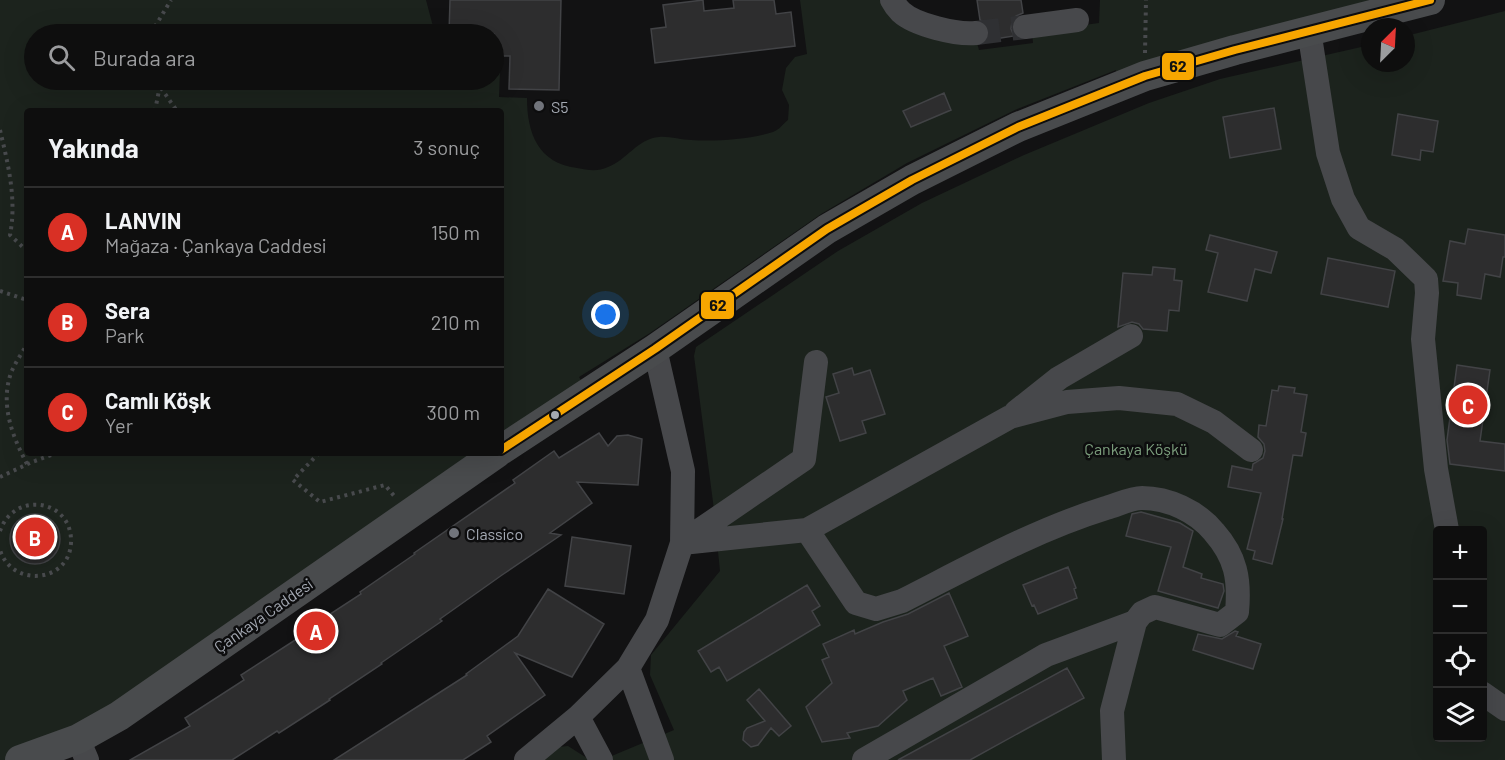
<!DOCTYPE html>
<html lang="tr">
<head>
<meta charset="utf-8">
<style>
  :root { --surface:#0e0e0e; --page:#171717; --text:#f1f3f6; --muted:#9b9c9e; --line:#2e2e2e; --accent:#d93025 }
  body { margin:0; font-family:Barlow,sans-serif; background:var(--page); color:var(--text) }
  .controls { position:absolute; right:18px; bottom:18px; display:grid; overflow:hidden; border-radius:6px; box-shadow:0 6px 24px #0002 }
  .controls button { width:54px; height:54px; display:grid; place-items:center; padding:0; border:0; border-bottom:2px solid var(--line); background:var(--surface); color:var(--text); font:30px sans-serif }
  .compass { position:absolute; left:1361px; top:18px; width:54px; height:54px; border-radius:50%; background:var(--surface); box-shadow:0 6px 24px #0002; rotate:24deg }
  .you { position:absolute; left:606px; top:315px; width:21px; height:21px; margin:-15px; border:4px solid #fff; border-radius:50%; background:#1a73e8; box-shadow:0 0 0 9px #1a73e833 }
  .badge { display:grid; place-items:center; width:39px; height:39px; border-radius:50%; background:var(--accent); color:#fff; font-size:20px; font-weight:700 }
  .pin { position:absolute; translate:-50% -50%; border:3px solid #fff; box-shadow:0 2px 6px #0006 }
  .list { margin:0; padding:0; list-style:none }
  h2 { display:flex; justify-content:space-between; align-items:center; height:78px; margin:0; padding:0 24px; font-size:26px }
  h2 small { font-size:20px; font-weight:400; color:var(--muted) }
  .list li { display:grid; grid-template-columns:39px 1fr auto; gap:18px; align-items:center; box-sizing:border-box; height:90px; padding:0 24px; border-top:2px solid var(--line) }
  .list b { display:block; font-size:22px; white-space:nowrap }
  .list p { margin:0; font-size:20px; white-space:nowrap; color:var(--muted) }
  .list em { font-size:20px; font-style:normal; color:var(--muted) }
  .icon { flex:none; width:33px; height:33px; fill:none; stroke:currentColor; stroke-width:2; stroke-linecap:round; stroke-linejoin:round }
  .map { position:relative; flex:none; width:1505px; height:760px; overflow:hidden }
  .search { position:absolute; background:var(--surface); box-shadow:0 6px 24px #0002; left:24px; top:24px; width:480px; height:66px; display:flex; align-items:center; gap:15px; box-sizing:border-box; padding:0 21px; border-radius:33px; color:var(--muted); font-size:22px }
  .panel { position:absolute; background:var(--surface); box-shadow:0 6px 24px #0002; left:24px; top:108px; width:480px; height:348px; border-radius:6px }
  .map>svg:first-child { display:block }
  .green { fill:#1c231d; fill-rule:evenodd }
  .building { fill:#2d2d2e; stroke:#424346; stroke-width:1.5 }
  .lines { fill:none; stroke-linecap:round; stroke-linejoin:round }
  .minor-tunnel { stroke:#2f3033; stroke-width:24; stroke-dasharray:24 12; stroke-linecap:butt }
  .path { stroke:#484a4d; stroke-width:4; stroke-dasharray:3 4.5; stroke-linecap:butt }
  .minor { stroke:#47484b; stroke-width:24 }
  .major { stroke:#494b4d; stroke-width:30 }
  .bus-1-casing { stroke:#0d0d0e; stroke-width:12 }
  .bus-1 { stroke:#f7a600; stroke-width:8 }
  .poi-dot { fill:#71747b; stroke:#0d0d0e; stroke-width:2 }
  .bus-dot { fill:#a4a9b3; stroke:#0d0d0e; stroke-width:2 }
  .labels { text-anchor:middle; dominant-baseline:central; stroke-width:5; stroke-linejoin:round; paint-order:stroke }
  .poi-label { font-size:16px; fill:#a4a9b3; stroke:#0d0d0e; text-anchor:start }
  .park-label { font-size:16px; fill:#7c9e7d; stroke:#0d0d0e }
  .street-label { font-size:16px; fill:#a4a9b3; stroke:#0d0d0e }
  .line-badge { stroke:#0d0d0e; stroke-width:2 }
  .pale-badge-label { font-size:16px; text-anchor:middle; font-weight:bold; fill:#111 }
</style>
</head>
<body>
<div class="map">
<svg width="1505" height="760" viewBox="0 0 1505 760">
  <rect width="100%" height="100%" fill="#121213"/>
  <path class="green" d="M0,0H426L435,34H34V80H494V70H500L499,97L527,98C527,133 538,163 577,168C588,170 597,172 608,167C627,160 637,139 659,137C669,136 681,140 691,140C715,142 751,139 773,132C779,130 783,124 788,120L789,105L782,90L786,68L795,57L807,54L800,0H880L896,20L977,43L979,50L1033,43L1032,32L1099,23L1100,0H1430L1117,87L1116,70L1015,110L907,163L821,214L650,333L579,377L588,391L501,451V111H27V453H498L119,716L20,760H0Z
    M1505,11V760H602L674,730L650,675L651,655L720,571L713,502L694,356L696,347L838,251L922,203L1024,155L1149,103L1220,79L1370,45V63H1406V36ZM1438,530H1482V738H1438Z
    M568,746L590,760H542L559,747Z"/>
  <path class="building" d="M450,0H561L559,90L509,89L510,56H494V34H449Z
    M703,0L704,11L734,8L733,0H774L776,14L791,12L795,46L655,63L651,29L666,27L663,5Z
    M977,0H1021L1023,13L1016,16L1012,22L1011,29L1014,36L988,40L990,32L988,25L980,20Z
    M944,93L951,110L911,127L903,111Z
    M1274,108L1281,149L1230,158L1223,117Z
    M1398,114L1438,121L1433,152L1421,150L1420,160L1392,155Z
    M1468,229L1505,235V257H1503L1500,277L1485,274L1481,299L1457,295L1458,283L1443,281L1450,241L1465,244Z
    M1210,235L1277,252L1271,273L1255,269L1247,301L1208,292L1218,253L1206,250Z
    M1328,258L1395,271L1388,307L1321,294Z
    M1153,267L1175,269L1174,280L1182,281L1179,311L1169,310L1167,331L1143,329L1139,324L1132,322L1118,327L1123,273L1152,275Z
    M1457,365L1490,370L1480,441L1505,444V471L1450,464L1447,440Z
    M852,368L854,375L870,370L885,414L862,421L866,433L840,441L826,397L839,393L833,374Z
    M1279,386L1295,388L1294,393L1307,395L1301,432L1306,433L1302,456L1293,455L1282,519H1283L1272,564L1253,559L1255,551L1247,549L1261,493L1228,487L1232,466L1252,470L1253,464L1263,458L1265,451L1264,444L1258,437L1259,425L1266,426L1272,390L1278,391Z
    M599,433L608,446L617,436L628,435L642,439L638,485L577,482L592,503L550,533L561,535L502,575L440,619L442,621L381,663L382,664L329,699L330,700L279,733L277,731L232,760H130L190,726L185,718L244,680L241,675L306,633L304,631L361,594L360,592L415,554L414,553L515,483L513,480L554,451L559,458Z
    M1141,512L1180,523L1193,531L1183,567L1202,574L1201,578L1223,584L1224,591L1218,608L1158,591L1171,547L1126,536L1132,514Z
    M10 539a25 25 0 1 1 50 0a25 25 0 1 1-50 0Z
    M572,537L631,546L624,594L565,586Z
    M1068,567L1076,588L1074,589L1077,598L1038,614L1034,605L1032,606L1023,585Z
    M807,585L820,606L812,611L820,625L727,681L719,667L711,672L698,651Z
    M548,589L604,624L572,677L515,653L545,695L487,736L491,742L463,760H334L467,675L466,674L518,636Z
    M949,593L968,636L944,646L962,687L941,696L933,678L903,691L907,700L878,726L847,733L850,738L822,742L806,707L832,683L822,660L829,657L823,644L854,630L855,634L883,622L908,614Z
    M1235,631L1238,632L1236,636L1261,644L1253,669L1193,650L1198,634L1222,639Z
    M1067,668L1084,698L1028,728L970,760H898Z
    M759,689L791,726L779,736L771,728L758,745L751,747L743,740L744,732L747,728L765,721L747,700Z"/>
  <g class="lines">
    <path class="minor-tunnel" d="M976,33L1025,27"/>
    <path class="path" d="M153,34L156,25L171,0
      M1145,53L1146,0
      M161,88L177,111
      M155,111L161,80
      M0,130C8,164 17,199 10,235L27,251
      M0,291L27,300
      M319,453L293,480L320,502L385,485L395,497
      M27,464C12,436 0,404 11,373C15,363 22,353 27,344
      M0,477L32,462L57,453
      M0,531C14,490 73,499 71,543C69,583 12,588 0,550"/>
    <path class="minor" d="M892,0C894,4 897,8 901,12C915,25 957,35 976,33
      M1025,27L1077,20
      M1309,30L1328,153L1343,199L1359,228L1395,249L1426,279L1427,293L1423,339L1436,469L1447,530
      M1016,412L1059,378L1131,336
      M807,530L1010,417L1067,402L1119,398L1177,404L1214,422L1251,450
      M684,541L804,459L816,362
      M682,543L807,530L856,603L876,609L902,601C969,567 1035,530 1106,508C1117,505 1131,498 1142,498C1168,498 1197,511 1214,532C1236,557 1240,579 1237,612L1220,625L1155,607L1142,613L1135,622
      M628,668L662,760
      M1482,693L1505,709
      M578,717L601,760
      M78,739L87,760
      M526,760L578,717L628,668L657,620L682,543L683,471L655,349
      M864,760L1046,655L1135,622L1112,711L1114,760"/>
    <path class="major" d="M501,450L655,349L827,229L912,180L1018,127L1145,76L1235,50L1430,0
      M20,760L78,739L119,716L497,453"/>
    <g class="bus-1-casing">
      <path id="bus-1" d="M501,450L655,349L827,229L912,180L1018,127L1145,76L1235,50L1430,0"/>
    </g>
    <use href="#bus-1" class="bus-1"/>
  </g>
  <g class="poi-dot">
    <circle cx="539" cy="106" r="6"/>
    <circle cx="454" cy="533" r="6"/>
  </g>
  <circle class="bus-dot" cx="555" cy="415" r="5"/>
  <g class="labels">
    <g class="poi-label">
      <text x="551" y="106">S5</text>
      <text x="466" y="533">Classico</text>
    </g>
    <g class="park-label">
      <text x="1136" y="448">Çankaya Köşkü</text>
    </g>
    <g class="street-label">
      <text transform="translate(263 615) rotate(-35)">Çankaya Caddesi</text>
    </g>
  </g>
  <g class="line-badge">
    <rect x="1161" y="52" width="34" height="29" rx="6" fill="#f7a600"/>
    <rect x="700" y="291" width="35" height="29" rx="6" fill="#f7a600"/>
  </g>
  <g class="pale-badge-label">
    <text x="1178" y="72">62</text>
    <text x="718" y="311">62</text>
  </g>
</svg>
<div class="controls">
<button>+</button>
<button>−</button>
<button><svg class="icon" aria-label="locate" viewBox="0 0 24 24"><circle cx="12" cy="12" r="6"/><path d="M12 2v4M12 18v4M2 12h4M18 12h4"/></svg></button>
<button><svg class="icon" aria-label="layers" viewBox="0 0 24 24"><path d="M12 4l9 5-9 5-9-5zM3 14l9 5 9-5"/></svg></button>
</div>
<svg class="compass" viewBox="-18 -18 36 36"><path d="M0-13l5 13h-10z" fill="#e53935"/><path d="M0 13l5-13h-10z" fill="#9b9c9e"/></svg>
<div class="you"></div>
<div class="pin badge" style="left:316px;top:631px">A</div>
<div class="pin badge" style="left:35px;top:537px">B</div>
<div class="pin badge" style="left:1468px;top:405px">C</div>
<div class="search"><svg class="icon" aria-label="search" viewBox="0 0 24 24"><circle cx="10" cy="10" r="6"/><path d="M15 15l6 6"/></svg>Burada ara</div>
<section class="panel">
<h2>Yakında<small>3 sonuç</small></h2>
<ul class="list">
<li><span class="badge">A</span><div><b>LANVIN</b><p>Mağaza · Çankaya Caddesi</p></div><em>150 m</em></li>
<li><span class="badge">B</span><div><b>Sera</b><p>Park</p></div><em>210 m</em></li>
<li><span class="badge">C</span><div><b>Camlı Köşk</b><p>Yer</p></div><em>300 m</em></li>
</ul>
</section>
</div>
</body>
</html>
